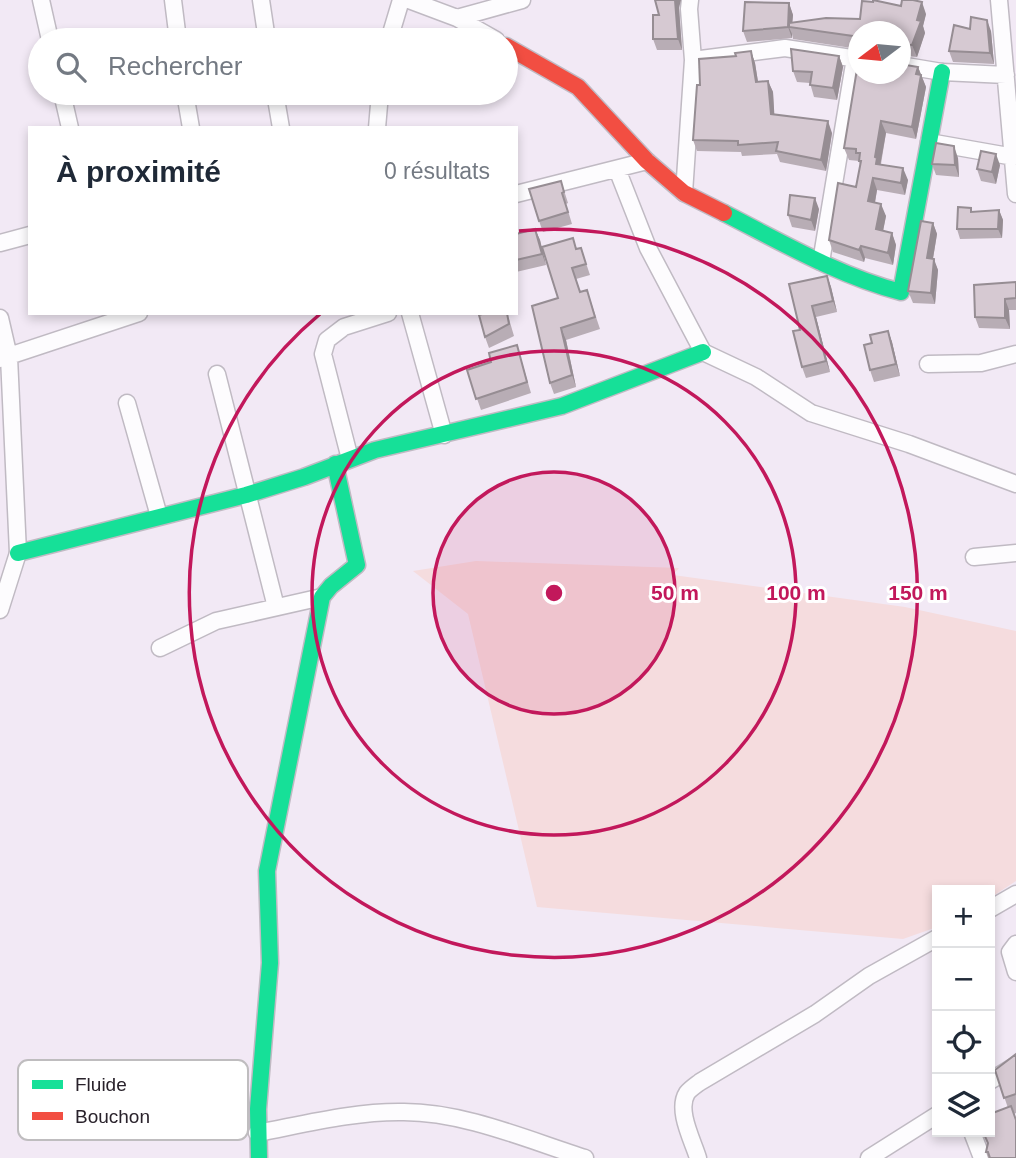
<!DOCTYPE html>
<html lang="fr">
<head>
<meta charset="utf-8">
<style>
  :root { --surface:#fff; --page:#f6f6f7; --text:#1f2937; --muted:#747a83; --line:#e0e1e3 }
  body { margin:0; font-family:Helvetica,sans-serif; background:var(--page); color:var(--text) }
  .controls { position:absolute; right:21px; bottom:21px; display:grid; overflow:hidden; border-radius:0px; box-shadow:0 4px 10px #0003 }
  .controls button { width:63px; height:63px; display:grid; place-items:center; padding:0; border:0; border-bottom:2px solid var(--line); background:var(--surface); color:var(--text); font:35px sans-serif }
  .compass { position:absolute; left:848px; top:21px; width:63px; height:63px; border-radius:50%; background:var(--surface); box-shadow:0 4px 10px #0003; rotate:254deg }
  .list { margin:0; padding:0; list-style:none }
  h2 { display:flex; justify-content:space-between; align-items:center; height:91px; margin:0; padding:0 28px; font-size:30px }
  h2 small { font-size:23px; font-weight:400; color:var(--muted) }
  .icon { flex:none; width:38px; height:38px; fill:none; stroke:currentColor; stroke-width:2; stroke-linecap:round; stroke-linejoin:round }
  .map { position:relative; flex:none; width:1016px; height:1158px; overflow:hidden }
  .search { position:absolute; background:var(--surface); box-shadow:0 4px 10px #0003; left:28px; top:28px; width:490px; height:77px; display:flex; align-items:center; gap:18px; box-sizing:border-box; padding:0 24px; border-radius:38px; color:var(--muted); font-size:26px }
  .panel { position:absolute; background:var(--surface); box-shadow:0 4px 10px #0003; left:28px; top:126px; width:490px; height:189px; border-radius:0px }
  .map>svg:first-child { display:block }
  .green { fill:#f5dcde }
  .lines { fill:none; stroke-linecap:round; stroke-linejoin:round }
  .street-casing { stroke:#c0bac3; stroke-width:19 }
  .fast-casing { stroke:#c0bac3; stroke-width:19 }
  .jam-casing { stroke:#c0bac3; stroke-width:19 }
  .street { stroke:#fdfcfe; stroke-width:16 }
  .fast { stroke:#16e098; stroke-width:16 }
  .jam { stroke:#f24e42; stroke-width:16 }
  .wall { fill:#b8adb5 }
  .shaded-wall { fill:#968d93 }
  .building { fill:#d6c9d2; stroke:#968d93; stroke-width:2 }
  .ring { fill:none; stroke:#c2185b; stroke-width:3.5 }
  .key { fill:#fff; stroke:#bfbdbf; stroke-width:2 }
  .key-label { font-size:19px; fill:#29222b }
  .centre { fill:#c2185b; stroke:#fff; stroke-width:3.5 }
  .ring-label { font-size:21px; text-anchor:middle; font-weight:bold; fill:#c2185b; stroke:#fff; stroke-width:6; stroke-linejoin:round; paint-order:stroke }
</style>
</head>
<body>
<div class="map">
<svg width="1016" height="1158" viewBox="0 0 1016 1158">
  <rect width="100%" height="100%" fill="#f2e9f5"/>
  <path class="green" d="M476,561L679,568L673,575L905,607L1016,631V881L990,898V890H937V927L903,939L537,907L468,614L413,571Z"/>
  <g class="lines">
    <g class="street-casing">
      <path id="street" d="M41,0L50,40
        M173,0L178,40
        M261,0L267,40
        M409,0L457,18L496,40
        M999,0L1016,194
        M457,18L522,0
        M389,40L401,0
        M693,60L785,48L858,59
        M900,65L942,72L1006,75
        M62,93L70,128
        M185,93L191,128
        M275,93L281,128
        M377,128L380,93
        M929,142L1014,157
        M617,169L648,248L703,352L756,377L811,413L909,444L1016,484
        M684,193L693,60L689,9L690,0
        M516,194L647,161
        M0,243L30,235
        M821,262L855,58
        M410,313L444,435
        M0,318L9,357L18,553L0,610
        M0,359L139,313
        M928,364L981,363L1016,354
        M217,374L276,607
        M127,403L159,516
        M350,459L323,354L327,340L344,327L388,313
        M974,557L1016,553
        M160,648L216,621L322,597
        M990,909L1016,894
        M1016,944L1010,952L1016,972
        M990,1081L1016,1065
        M972,1132L982,1158
        M257,1133C305,1124 355,1111 404,1112C464,1112 528,1140 585,1158
        M698,1158C693,1141 676,1110 687,1093C690,1089 696,1085 700,1082L815,1014L869,976L937,938
        M869,1158L937,1115"/>
    </g>
    <g class="fast-casing">
      <path id="fast" d="M724,213C781,242 839,276 901,292L942,72
        M18,553L246,495L304,477L375,450L562,406L703,352
        M259,1158L258,1109L270,963L267,871L322,597L331,586L357,565L335,464"/>
    </g>
    <g class="jam-casing">
      <path id="jam" d="M506,46L578,87L647,161L684,193L724,213"/>
    </g>
    <use href="#street" class="street"/>
    <use href="#fast" class="fast"/>
    <use href="#jam" class="jam"/>
  </g>
  <path class="wall" d="M789,3L793,15L792,23L926,14L923,26L925,33L917,57L900,55V32H858V49L793,39L792,34V38L747,42L743,31Z
    M679,8L682,50H657L653,39L659,15Z
    M970,29L991,31L994,64L953,62L949,51Z
    M751,51L755,63L758,82L768,81L773,92L774,114L832,133L826,171L780,162L777,154L742,156L741,152L697,151L693,140L700,85L736,56Z
    M839,56L843,67L837,100L814,97L810,83L797,82L793,71Z
    M918,67L926,87L916,139L886,133L881,164L908,180L905,195L877,190L875,203L886,216L883,231L892,233L896,245L893,265L865,258L864,262L833,252L829,240L856,187L860,165L859,161L849,160L844,148Z
    M958,158L959,177L936,175L932,164Z
    M1000,165L996,184L981,181L977,169Z
    M561,181L568,203L566,204L572,224L543,232L539,221Z
    M819,209L815,231L792,227L788,215Z
    M999,210L1003,220L1002,238L960,239L957,229L973,212Z
    M933,223L937,234L933,259L938,270L935,304L913,303L908,291Z
    M535,229L540,240L546,265L516,272V234Z
    M581,248L590,275L576,279L580,292L587,290L600,329L566,340L576,387L554,394L550,383L558,298L577,249Z
    M827,276L831,287L837,312L816,317L830,372L806,378L802,367L800,330Z
    M1016,282V310H1009L1010,329L979,328L975,317Z
    M509,319L514,336L489,348L485,337Z
    M888,331L892,342L900,376L874,382L870,370L872,343Z
    M517,345L531,393L481,410L467,370L491,362Z
    M1016,1054V1113L1014,1114L1016,1158H988L986,1152L1008,1108L995,1070Z"/>
  <path class="shaded-wall" d="M675,0H681L679,8L682,50L678,39Z
    M922,2L926,14L923,26L925,33L917,57L912,45L917,20Z
    M789,3L793,15L792,27H789L792,34V38L788,27Z
    M987,20L991,31L994,64L990,53Z
    M751,51L755,63L760,94L756,82Z
    M839,56L843,67L837,100L833,88Z
    M918,67L926,87L916,139L912,127L916,74Z
    M768,81L773,92L775,125L771,114Z
    M828,121L832,133L826,171L821,160Z
    M881,121L886,133L880,166L876,164L875,157Z
    M954,146L958,158L959,177L955,165Z
    M996,154L1000,165L996,184L992,172Z
    M903,168L908,180L905,195L901,183Z
    M873,178L877,190L873,213L868,201Z
    M815,198L819,209L815,231L811,220Z
    M881,204L886,216L881,241L876,229Z
    M999,210L1003,220L1002,238L998,229Z
    M933,223L937,234L931,270L927,258Z
    M535,229L540,240L546,265L542,254Z
    M892,233L896,245L893,265L888,253Z
    M861,246L865,258L864,262L859,250Z
    M934,259L938,270L935,304L931,293Z
    M827,276L831,287L837,312L833,301Z
    M1005,299L1009,310L1010,329L1005,318Z
    M812,306L816,317L830,372L826,361Z
    M561,328L566,340L576,387L572,375Z
    M888,331L892,342L900,376L896,364Z"/>
  <path class="building" d="M655,0H675L678,39H653V15H659Z
    M873,0L901,6L902,0H913L922,2L917,20L921,21L912,45L900,44V32H858V40L853,36L789,27V23L826,18L860,19L862,1L873,2Z
    M745,2L789,3L788,27L743,31Z
    M971,17L987,20L990,53L949,51L954,25L970,29Z
    M791,49L839,56L833,88L810,85L812,72L793,71Z
    M751,51L756,82L768,81L771,114L828,121L821,160L776,151L778,142L738,145V141L693,140L697,85H700L699,59L736,56L735,53Z
    M858,63V74H900V64L918,67L916,74L921,75L912,127L881,121L875,157L877,158L876,164L903,168L901,183L873,178L868,201L881,204L876,229L892,233L888,253L861,246L859,250L829,240L838,183L856,187L861,161H859L860,153H856V149L844,148Z
    M936,143L954,146L955,165L932,164Z
    M981,151L996,154L992,172L977,169Z
    M561,181L564,192L562,193L568,212L539,221L529,189Z
    M790,195L815,198L811,220L788,215Z
    M958,207L971,208V212L999,210L998,229H957Z
    M921,221L933,223L927,258L934,259L931,293L908,291Z
    M535,229L542,254L516,260V234Z
    M573,238L576,249L581,248L586,264L572,268L580,292L587,290L595,317L561,328L572,375L550,383L532,306L558,298L542,247Z
    M827,276L833,301L812,306L826,361L802,367L793,331L800,330L789,284Z
    M1016,282V298L1005,299V318L975,317L974,285Z
    M485,313H507L509,324L485,337L479,315Z
    M888,331L896,364L870,370L864,345L872,343L870,335Z
    M517,345L527,382L476,399L467,370L491,362L489,353Z
    M1016,1054V1094L1004,1098L995,1070Z
    M1011,1106L1016,1120V1158H990L988,1152H986L988,1143L983,1132H990V1114Z"/>
  <circle cx="554" cy="593" r="121" fill="#c2185b" fill-opacity=".12"/>
  <g class="ring">
    <circle cx="554" cy="593" r="121"/>
    <circle cx="554" cy="593" r="242"/>
    <path d="M519 231A364 364 0 1 1 320 314"/>
  </g>
  <rect x="18" y="1060" width="230" height="80" rx="10" class="key"/>
  <rect x="32" y="1080" width="31" height="9" fill="#16e098"/>
  <rect x="32" y="1112" width="31" height="8" fill="#f24e42"/>
  <g class="key-label">
    <text x="75" y="1091">Fluide</text>
    <text x="75" y="1123">Bouchon</text>
  </g>
  <circle cx="554" cy="593" r="10" class="centre"/>
  <g class="ring-label">
    <text x="675" y="600">50 m</text>
    <text x="796" y="600">100 m</text>
    <text x="918" y="600">150 m</text>
  </g>
</svg>
<div class="controls">
<button>+</button>
<button>−</button>
<button><svg class="icon" aria-label="locate" viewBox="0 0 24 24"><circle cx="12" cy="12" r="6"/><path d="M12 2v4M12 18v4M2 12h4M18 12h4"/></svg></button>
<button><svg class="icon" aria-label="layers" viewBox="0 0 24 24"><path d="M12 4l9 5-9 5-9-5zM3 14l9 5 9-5"/></svg></button>
</div>
<svg class="compass" viewBox="-18 -18 36 36"><path d="M0-13l5 13h-10z" fill="#e53935"/><path d="M0 13l5-13h-10z" fill="#747a83"/></svg>
<div class="search"><svg class="icon" aria-label="search" viewBox="0 0 24 24"><circle cx="10" cy="10" r="6"/><path d="M15 15l6 6"/></svg>Rechercher</div>
<section class="panel">
<h2>À proximité<small>0 résultats</small></h2>
<ul class="list">
</ul>
</section>
</div>
</body>
</html>
